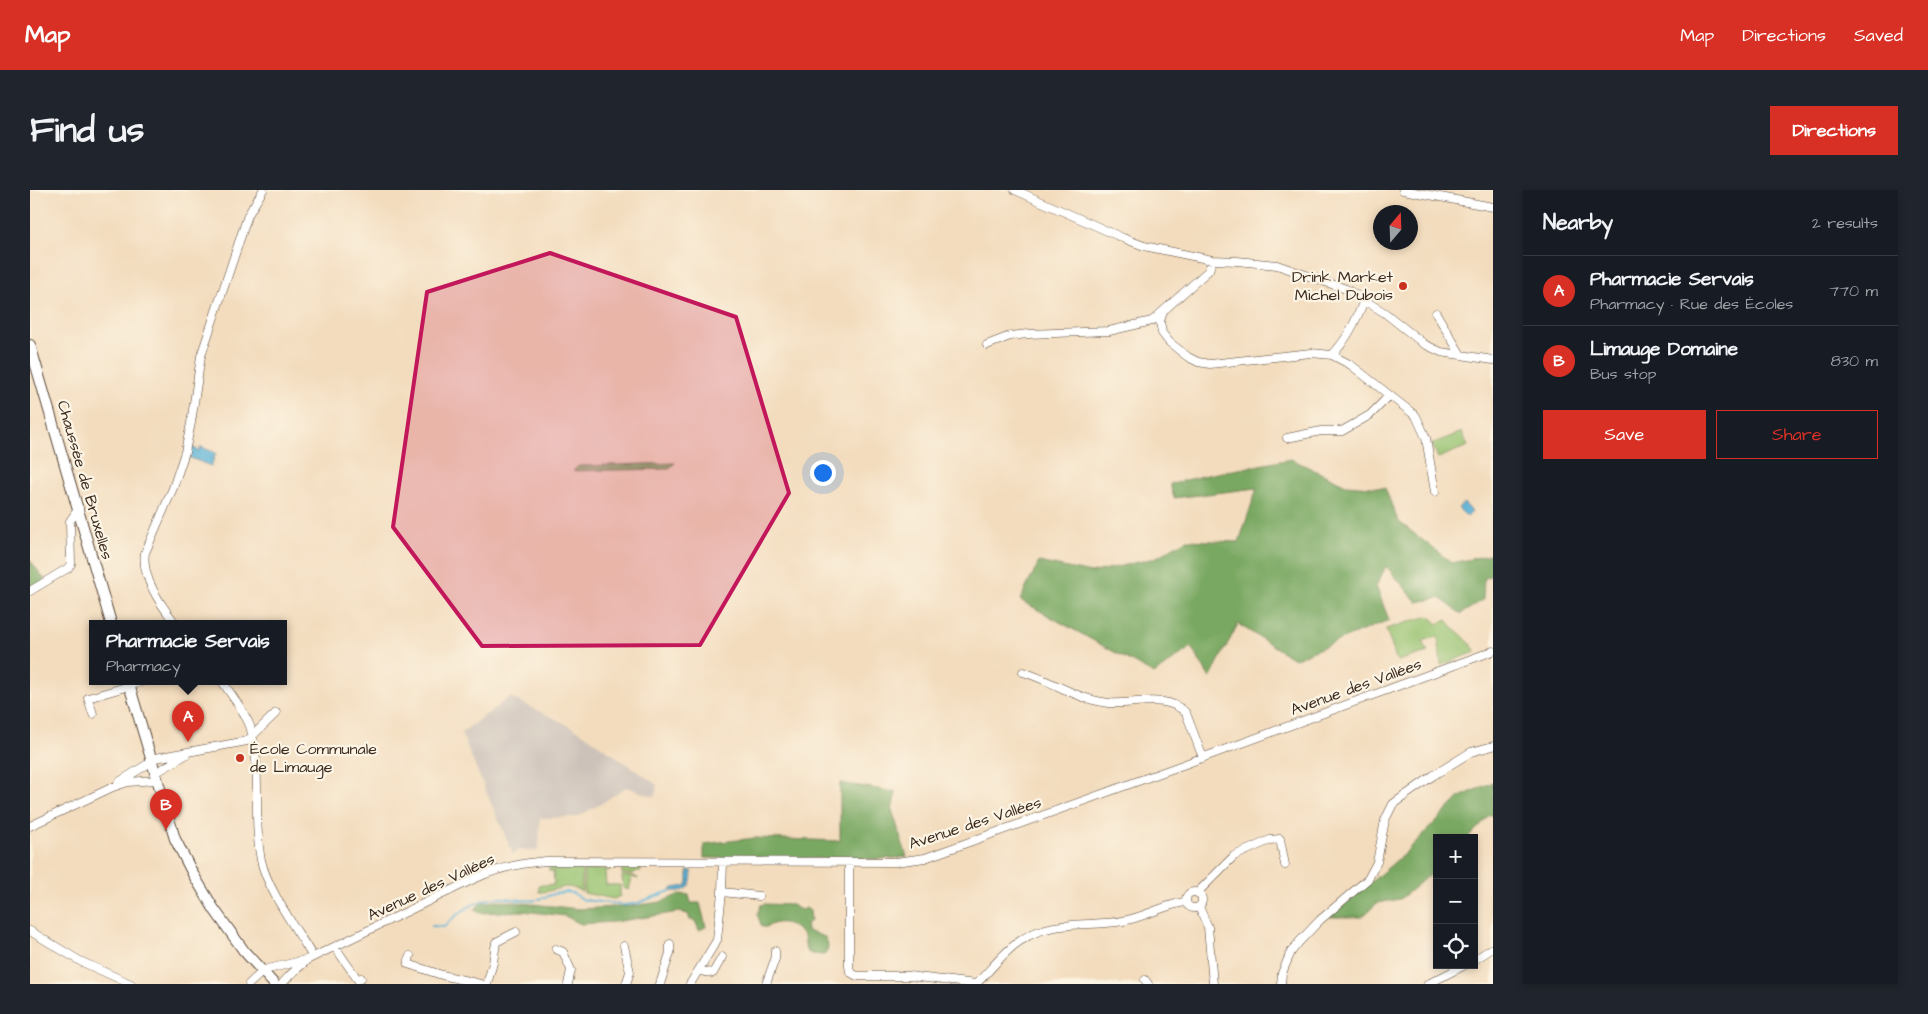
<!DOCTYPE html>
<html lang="en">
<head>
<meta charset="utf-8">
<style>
  :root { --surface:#171b24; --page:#20242c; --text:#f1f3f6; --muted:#9ea1a6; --line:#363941; --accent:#d93025 }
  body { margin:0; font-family:"Architects Daughter",sans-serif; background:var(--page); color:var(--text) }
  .controls { position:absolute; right:15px; bottom:15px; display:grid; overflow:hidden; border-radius:0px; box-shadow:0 2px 8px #0003 }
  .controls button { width:45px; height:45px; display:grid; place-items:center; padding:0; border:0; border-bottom:1px solid var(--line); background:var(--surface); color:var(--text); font:25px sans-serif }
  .compass { position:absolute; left:1343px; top:15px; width:45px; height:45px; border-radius:50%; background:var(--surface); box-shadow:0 2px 8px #0003; rotate:19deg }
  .you { position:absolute; left:792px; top:282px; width:18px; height:18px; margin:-12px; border:4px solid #fff; border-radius:50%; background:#1a73e8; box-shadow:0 0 0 8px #1a73e833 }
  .badge { display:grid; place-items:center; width:32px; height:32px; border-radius:50%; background:var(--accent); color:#fff; font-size:16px; font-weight:700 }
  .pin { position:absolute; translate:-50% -41px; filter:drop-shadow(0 1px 2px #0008) }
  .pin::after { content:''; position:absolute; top:26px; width:18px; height:15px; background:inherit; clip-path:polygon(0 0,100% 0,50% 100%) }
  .popup { position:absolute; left:59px; top:430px; width:198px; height:65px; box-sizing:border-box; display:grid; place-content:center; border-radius:0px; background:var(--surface); filter:drop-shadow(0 1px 4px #0005); font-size:16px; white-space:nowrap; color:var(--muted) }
  .popup b { font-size:19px; color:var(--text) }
  .popup::after { content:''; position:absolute; left:50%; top:100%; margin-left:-10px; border:10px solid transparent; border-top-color:var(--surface) }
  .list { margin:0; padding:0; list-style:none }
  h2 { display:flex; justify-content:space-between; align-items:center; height:65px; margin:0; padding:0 20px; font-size:21px }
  h2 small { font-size:16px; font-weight:400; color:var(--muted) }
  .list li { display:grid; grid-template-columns:32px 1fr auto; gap:15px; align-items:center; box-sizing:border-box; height:70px; padding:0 20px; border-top:1px solid var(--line) }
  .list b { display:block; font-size:19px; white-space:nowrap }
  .list p { margin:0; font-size:16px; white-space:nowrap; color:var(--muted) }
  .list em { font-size:16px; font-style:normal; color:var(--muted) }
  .actions { display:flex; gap:10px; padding:15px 20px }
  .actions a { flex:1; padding:11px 0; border:1px solid var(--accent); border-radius:0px; text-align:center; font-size:18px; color:var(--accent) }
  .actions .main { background:var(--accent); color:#fff }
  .icon { flex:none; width:28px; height:28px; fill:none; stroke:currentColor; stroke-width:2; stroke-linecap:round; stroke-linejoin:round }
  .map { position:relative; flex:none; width:1463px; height:794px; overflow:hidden; border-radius:0px }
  header { display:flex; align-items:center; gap:30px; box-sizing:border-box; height:70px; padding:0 25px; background:var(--accent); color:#fff }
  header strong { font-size:24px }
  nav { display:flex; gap:28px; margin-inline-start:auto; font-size:18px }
  .intro { display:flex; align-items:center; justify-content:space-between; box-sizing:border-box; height:120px; padding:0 30px }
  h1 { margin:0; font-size:35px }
  .button { padding:12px 22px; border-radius:0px; background:var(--accent); color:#fff; font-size:18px; font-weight:700 }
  main { display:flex; gap:30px; padding:0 30px }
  aside { flex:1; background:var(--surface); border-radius:0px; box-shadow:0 2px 8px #0003 }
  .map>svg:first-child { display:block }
  .industrial { fill:#cdc2b9 }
  .green { fill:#97c270; stroke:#697647 }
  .forest { fill:#79a862; stroke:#5a6940 }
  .water { fill:#5bb2d7; stroke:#4b6e7a }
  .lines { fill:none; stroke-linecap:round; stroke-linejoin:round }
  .stream { stroke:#5bb2d7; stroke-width:2 }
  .minor-casing { stroke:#574536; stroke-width:9 }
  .secondary-casing { stroke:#574536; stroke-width:12 }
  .minor { stroke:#fff; stroke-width:8 }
  .secondary { stroke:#fff; stroke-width:10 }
  .marked { fill:#c2185b; fill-opacity:0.2; stroke:#c2185b; stroke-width:4; stroke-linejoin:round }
  .poi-dot { fill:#c8321e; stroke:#fcf5e5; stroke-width:2 }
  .labels { text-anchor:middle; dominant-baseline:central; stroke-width:4.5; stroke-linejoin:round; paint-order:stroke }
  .poi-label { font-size:16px; fill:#3b2a1e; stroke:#fcf5e5; text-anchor:end }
  .street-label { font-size:16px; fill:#3b2a1e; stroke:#fcf5e5 }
</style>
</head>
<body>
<header>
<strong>Map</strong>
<nav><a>Map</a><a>Directions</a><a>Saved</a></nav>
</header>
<div class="intro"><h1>Find us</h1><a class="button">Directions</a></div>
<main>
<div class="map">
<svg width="1463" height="794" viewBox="0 0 1463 794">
  <rect width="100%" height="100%" fill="#fcf5e5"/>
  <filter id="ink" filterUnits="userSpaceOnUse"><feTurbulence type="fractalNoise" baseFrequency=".02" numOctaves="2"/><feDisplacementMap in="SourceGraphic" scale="10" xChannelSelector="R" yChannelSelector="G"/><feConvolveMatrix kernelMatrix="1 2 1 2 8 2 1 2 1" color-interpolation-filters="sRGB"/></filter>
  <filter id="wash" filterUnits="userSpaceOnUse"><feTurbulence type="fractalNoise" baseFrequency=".0096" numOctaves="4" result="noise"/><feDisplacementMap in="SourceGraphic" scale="20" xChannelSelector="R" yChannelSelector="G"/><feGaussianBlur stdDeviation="1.12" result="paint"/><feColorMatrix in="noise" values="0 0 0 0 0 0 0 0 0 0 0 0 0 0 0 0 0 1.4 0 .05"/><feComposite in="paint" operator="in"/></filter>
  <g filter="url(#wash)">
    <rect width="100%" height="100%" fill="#f3dcbd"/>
    <path class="industrial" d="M480,507L548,540L627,595L625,607L596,597L574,612L547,627L510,628L509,660H489L483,664L431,543Z"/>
    <path class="green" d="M1432,242L1438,256L1408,268L1402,254Z
      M1399,426L1408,434L1417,430C1427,443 1438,448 1446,462L1411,475L1408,446L1393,451L1398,462L1367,471L1356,439Z
      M519,677L552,680V702C534,691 527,702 509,702V695H524L523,681H519Z
      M592,677H611V681H607L603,684H592Z
      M580,679V680L575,681L576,695H590V706L584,709L554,703V680Z
      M592,686H603L608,688V689L602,687L599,700L593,698Z"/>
    <path class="forest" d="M1261,269L1316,295L1355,298L1368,331L1422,373L1463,364V385L1454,388L1453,410L1431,424L1410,408L1387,412L1356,376L1346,396L1359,430L1264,469L1208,434L1180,488L1161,457L1124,484L990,410L1009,372L1061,383L1125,368L1156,350L1209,352L1227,298L1144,308L1140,294L1172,286Z
      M645,273L639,279L543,281L548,276Z
      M0,370L15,390L0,399Z
      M1463,592V625H1460L1438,648H1407V679L1370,709L1347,713L1332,727H1300L1374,664L1430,607Z
      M810,593L866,602L862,620L877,667L849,669L674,668V654L725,648L810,651Z
      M650,704L659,705L661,713H670L676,737L669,740L665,731L660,730L658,724L649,722L584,732L551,734L535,726L493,721L450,723L445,720L451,712L473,711L550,719L602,716L631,712Z
      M734,714L762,715L771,720L776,718L780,721L781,731L776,734L777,741L795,747C798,753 800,760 794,765L781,764L776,761L774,746C763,734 751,728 737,737H732L727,724L731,715Z"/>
    <path class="water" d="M162,257L169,261L171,257L186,263L181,276L158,267Z
      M1434,313L1442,322L1437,327L1428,318Z
      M658,680L662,681C661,698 659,702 640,701L643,698L656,696L658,692Z"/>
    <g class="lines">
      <path class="stream" d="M509,709L527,703L536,702L543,703L554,710L595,715L608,713L640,701
        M402,736L414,737C429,721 452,705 475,708C486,709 495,712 506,710"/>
    </g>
  </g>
  <g filter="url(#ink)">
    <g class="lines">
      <g class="minor-casing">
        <path id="minor" d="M985,0L1093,48L1114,56L1182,70L1207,71L1247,75L1316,99L1355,123L1394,154L1411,162L1431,165
          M1373,0L1463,17
          M1133,122L1130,131L1132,143L1139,152L1158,167L1168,172L1180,174L1281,163L1302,165C1317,150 1327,129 1334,110
          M1406,123L1431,165L1463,170
          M957,155L980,146L998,144L1079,141L1122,131L1179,80L1182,70
          M1302,165L1321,175L1386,226L1396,248L1405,302
          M1257,248L1291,241H1312L1340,225L1359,206
          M0,401L38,378L41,374L40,331L49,318
          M145,433C131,415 111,387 115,363L143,298L155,262L161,233L171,166L218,25L233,0
          M993,482C1023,491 1047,510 1079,513C1104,515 1137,503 1156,523L1173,568
          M192,491C201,505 214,520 220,536C233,579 222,626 231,670C237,699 267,740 283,767
          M99,495L115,491
          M63,524L58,508L99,496
          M120,569L217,551L246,523
          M124,584L157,564
          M89,592L121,572
          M0,636L83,597L98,592L126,590
          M819,673V776L820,782L827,786H879L946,794C961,780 973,762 990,751C1020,729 1058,737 1093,731C1115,727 1134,715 1155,712
          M1156 710a8 8 0 1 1 16 0a8 8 0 1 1-16 0Z
          M692,702L729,706
          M1167,703L1204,666L1240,650L1250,649L1255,675
          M1169,717L1178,737L1183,794
          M0,741L50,771L101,794
          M594,756L600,782L596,794
          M305,757L328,790L331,788
          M526,759L533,762L541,780L538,794
          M380,766L378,774L412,785L450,794
          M1444,770L1463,758
          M230,781L279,769L446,688C469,678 490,673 516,671L866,672L895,668L1147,577L1463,461
          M669,781L683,783L692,767
          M1115,790L1118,794
          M219,794L232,782
          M252,794L260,785L275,772
          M457,794L463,773L466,752L486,742
          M630,794L640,763V754
          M660,794L687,750L692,702L693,672
          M736,794L745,769V761
          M1251,794L1252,783L1261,762L1270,751L1290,730L1338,689L1347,672L1355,630L1363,614L1404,585L1441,562L1463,556
          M1398,794L1435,775"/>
      </g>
      <g class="secondary-casing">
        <path id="secondary" d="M0,155L81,433
          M98,491L145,649L163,684L184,719L214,761L244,794"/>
      </g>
      <use href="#minor" class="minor"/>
      <use href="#secondary" class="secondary"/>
    </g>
  </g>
  <path class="marked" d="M520,63L706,127L759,303L670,455L452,456L363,337L397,102Z"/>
  <g class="poi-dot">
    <circle cx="1373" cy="96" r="5"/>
    <circle cx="210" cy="568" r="5"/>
  </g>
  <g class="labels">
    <g class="poi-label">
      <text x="1363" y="87">Drink Market<tspan x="1363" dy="18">Michel Dubois</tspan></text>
      <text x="220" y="559" text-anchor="start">École Communale<tspan x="220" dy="18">de Limauge</tspan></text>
    </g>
    <g class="street-label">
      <text transform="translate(55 290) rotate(74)">Chaussée de Bruxelles</text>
      <text transform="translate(1326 497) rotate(-20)">Avenue des Vallées</text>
      <text transform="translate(945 633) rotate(-18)">Avenue des Vallées</text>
      <text transform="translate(401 697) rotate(-25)">Avenue des Vallées</text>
    </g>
  </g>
</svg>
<div class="controls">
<button>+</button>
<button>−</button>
<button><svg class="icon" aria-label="locate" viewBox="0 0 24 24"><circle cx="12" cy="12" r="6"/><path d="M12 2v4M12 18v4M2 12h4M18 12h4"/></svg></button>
</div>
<svg class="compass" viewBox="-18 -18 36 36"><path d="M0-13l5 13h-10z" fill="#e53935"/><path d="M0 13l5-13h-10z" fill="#9ea1a6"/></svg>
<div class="you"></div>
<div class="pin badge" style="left:158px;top:552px">A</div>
<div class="popup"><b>Pharmacie Servais</b>Pharmacy</div>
<div class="pin badge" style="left:136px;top:640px">B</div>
</div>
<aside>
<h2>Nearby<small>2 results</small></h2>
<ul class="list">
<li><span class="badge">A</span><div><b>Pharmacie Servais</b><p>Pharmacy · Rue des Écoles</p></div><em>770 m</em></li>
<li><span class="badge">B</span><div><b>Limauge Domaine</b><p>Bus stop</p></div><em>830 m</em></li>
</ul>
<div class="actions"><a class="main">Save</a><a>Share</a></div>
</aside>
</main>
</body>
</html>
